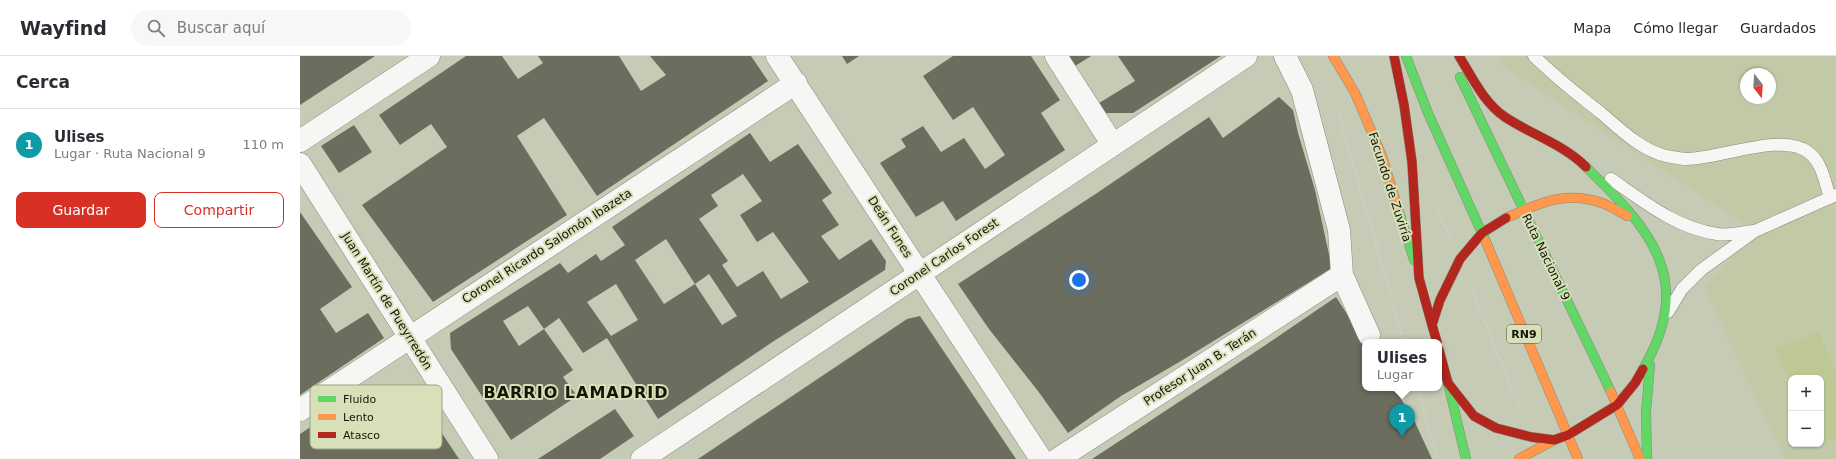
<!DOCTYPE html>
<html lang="es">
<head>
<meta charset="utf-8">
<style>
  :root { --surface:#fff; --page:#f7f7f7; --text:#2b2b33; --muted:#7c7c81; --line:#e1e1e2; --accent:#d93025 }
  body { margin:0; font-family:"DejaVu Sans",sans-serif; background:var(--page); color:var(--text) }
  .controls { position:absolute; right:12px; bottom:12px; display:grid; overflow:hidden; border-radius:8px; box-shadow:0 1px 3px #0004 }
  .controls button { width:36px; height:36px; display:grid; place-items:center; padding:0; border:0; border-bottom:1px solid var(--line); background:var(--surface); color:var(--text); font:20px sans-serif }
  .compass { position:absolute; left:1440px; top:12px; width:36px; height:36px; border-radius:50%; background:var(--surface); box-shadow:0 1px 3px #0004; rotate:163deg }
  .you { position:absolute; left:779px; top:224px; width:14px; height:14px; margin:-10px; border:3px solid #fff; border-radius:50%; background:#1a73e8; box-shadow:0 0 0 6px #1a73e833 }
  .badge { display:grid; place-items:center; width:26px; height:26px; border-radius:50%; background:var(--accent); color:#fff; font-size:13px; font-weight:700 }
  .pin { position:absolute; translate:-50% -33px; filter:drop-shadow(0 1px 2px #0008) }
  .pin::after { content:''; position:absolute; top:21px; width:14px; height:12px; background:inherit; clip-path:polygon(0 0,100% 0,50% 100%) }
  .popup { position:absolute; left:1062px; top:283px; width:80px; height:52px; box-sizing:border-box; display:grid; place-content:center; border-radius:8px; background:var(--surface); filter:drop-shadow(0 1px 3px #0005); font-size:13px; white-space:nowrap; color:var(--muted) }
  .popup b { font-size:15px; color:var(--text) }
  .popup::after { content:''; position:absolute; left:50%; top:100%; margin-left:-8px; border:8px solid transparent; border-top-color:var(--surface) }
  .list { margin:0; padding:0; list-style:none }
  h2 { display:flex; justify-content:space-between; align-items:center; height:52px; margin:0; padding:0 16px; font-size:17px }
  h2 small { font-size:13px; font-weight:400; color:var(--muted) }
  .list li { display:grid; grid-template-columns:26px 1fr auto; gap:12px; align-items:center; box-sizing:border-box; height:72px; padding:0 16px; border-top:1px solid var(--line) }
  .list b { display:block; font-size:15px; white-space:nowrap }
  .list p { margin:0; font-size:13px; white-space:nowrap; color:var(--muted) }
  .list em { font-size:13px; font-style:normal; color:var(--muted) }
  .actions { display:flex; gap:8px; padding:12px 16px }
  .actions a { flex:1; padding:9px 0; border:1px solid var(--accent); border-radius:8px; text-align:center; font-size:14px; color:var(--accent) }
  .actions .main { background:var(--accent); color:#fff }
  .icon { flex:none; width:22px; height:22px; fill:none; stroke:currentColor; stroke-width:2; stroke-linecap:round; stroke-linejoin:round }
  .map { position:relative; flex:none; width:1536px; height:403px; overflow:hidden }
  header { display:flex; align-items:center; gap:24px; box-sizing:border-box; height:56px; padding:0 20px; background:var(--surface); border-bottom:1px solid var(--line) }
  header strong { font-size:19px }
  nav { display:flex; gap:22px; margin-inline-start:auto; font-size:14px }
  .search { width:280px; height:36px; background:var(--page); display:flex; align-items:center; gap:10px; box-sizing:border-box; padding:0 14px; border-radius:22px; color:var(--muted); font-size:15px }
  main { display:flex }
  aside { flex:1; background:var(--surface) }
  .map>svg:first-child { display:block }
  .built { fill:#c2c9a7; fill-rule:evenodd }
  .green { fill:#bec895 }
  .building { fill:#6b6e5e; fill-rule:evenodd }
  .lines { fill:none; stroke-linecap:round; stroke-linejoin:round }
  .lane-casing { stroke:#878b7b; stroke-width:13 }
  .street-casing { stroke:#878b7b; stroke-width:23 }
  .fast-casing { stroke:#878b7b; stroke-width:10 }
  .slow-casing { stroke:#878b7b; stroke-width:10 }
  .jam-casing { stroke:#878b7b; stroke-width:10 }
  .path { stroke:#cdcec8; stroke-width:2.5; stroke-dasharray:3 2; stroke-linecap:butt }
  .lane { stroke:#f6f7f4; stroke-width:12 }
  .street { stroke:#f6f7f4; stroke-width:22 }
  .fast { stroke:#63d668; stroke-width:9 }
  .slow { stroke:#ff974d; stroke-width:9 }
  .jam { stroke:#b3261e; stroke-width:9 }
  .labels { text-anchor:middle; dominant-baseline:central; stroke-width:4; stroke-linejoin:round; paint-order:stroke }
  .shield { fill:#d8e0ba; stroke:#4f533d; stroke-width:1 }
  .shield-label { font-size:11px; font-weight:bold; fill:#141608 }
  .street-label { font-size:12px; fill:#141608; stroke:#d8e0ba }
  .district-label { font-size:16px; font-weight:bold; letter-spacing:1px; fill:#141608; stroke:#d8e0ba }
  .key { fill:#d8e0ba; stroke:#9da385; stroke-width:1 }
  .key-label { font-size:11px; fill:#141608 }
</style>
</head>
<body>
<header>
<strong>Wayfind</strong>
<div class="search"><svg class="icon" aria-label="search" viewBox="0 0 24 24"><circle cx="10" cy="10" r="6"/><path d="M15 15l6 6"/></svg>Buscar aquí</div>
<nav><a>Mapa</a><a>Cómo llegar</a><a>Guardados</a></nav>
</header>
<main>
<aside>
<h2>Cerca<small></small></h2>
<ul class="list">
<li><span class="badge" style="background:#0f9aa8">1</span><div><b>Ulises</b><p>Lugar · Ruta Nacional 9</p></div><em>110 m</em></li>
</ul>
<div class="actions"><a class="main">Guardar</a><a>Compartir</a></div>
</aside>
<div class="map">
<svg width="1536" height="403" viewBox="0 0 1536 403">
  <rect width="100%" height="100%" fill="#c6cbb5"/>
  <path class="built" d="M1200,0H1536V403H1485L1404,231L1455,175L1205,11ZM1446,18H1470V42H1446ZM1491,322H1521V388H1491Z"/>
  <path class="green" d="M1519,276L1536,317V382L1516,390L1515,388H1521V322H1491V329L1476,293Z"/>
  <path class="building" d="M0,0H75L0,49Z
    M166,0H202L218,23L243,7L238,0H319L341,35L366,19L350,0H451L468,25L297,140L244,62L217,80L267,159L133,246L62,149L147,91L131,68L100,89L79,59Z
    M542,0H559L547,8Z
    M653,0H731L760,44L741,57L765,94L656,165L643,145L616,161L580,107L606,91L601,83L623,70L641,96L664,82L685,113L705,99L673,51L653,64L623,20Z
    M769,0H791L775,10Z
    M818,0H921L833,57H806L799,47L835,25Z
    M979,41L993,54L998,77L1015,134L1032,212L881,305L821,340L768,377L738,335L689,273L658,228L797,137L909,61L923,82Z
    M54,69L72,96L39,117L21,90Z
    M450,77L470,106L498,88L532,137L522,144L539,169L521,180L539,204L571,183L586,205L585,214L474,285L358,363L307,282L283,297L259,262L244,273L228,250L203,265L219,290L244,273L273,314L263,321L277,340L211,384L151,293L150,277L260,207L268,217L296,198L301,205L325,189L312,171ZM443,118L462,145L440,159L457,186L473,176L509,226L481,243L463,215L437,231L422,209L428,205L399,163L418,150L411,139ZM366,183L395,228L409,218L437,260L422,269L395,228L364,248L335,204ZM316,228L338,264L311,280L287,246Z
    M0,156L52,231L20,253L36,277L68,257L84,282L0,339Z
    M1036,241L1065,286V332H1094L1113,362L1132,403H792L964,290Z
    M620,260L716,403H398L607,263Z
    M118,341L159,403H0V378L51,344L69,371Z
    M315,353L334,380L300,403H238Z"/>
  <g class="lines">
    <g class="lane-casing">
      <path id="lane" d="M1234,0C1255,21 1278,39 1301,57C1320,73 1341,94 1366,100C1373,101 1381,103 1387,103C1419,103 1483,76 1508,96C1522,106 1525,126 1530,142
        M1311,123C1343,145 1376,172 1417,178C1428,180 1442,176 1454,175
        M1368,256L1382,233L1401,214L1455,175L1536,139"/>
    </g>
    <g class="street-casing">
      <path id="street" d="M477,0L741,403
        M756,0L813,89
        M985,0L1002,34L1039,174L1042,219L1069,279
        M0,85L129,0
        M0,108L187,403
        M0,354L496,27
        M342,403L946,0
        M758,403L1042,219"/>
    </g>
    <g class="fast-casing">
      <path id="fast" d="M1106,0L1128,57L1186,186
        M1160,21L1311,336
        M1286,111C1350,173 1396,223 1343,313
        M1098,153L1114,204
        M1148,327L1166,403
        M1347,403L1346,356L1350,309"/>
    </g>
    <g class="slow-casing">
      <path id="slow" d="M1033,0L1055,37L1082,100L1098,153
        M1206,162C1240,147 1265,134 1302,147C1311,150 1319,156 1327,160
        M1186,186L1278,403
        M1311,336L1340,403
        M1219,403L1254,384"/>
    </g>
    <g class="jam-casing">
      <path id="jam" d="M1094,0L1104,49L1112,106L1119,222L1132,269
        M1159,0C1172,21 1184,47 1205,61C1232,79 1263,88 1286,111
        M1137,286L1132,269L1140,244L1160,203L1182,177L1206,162
        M1139,294L1148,327L1174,360L1196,372L1231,381L1254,384L1268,379L1317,349L1335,327L1343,313"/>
    </g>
    <path class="path" d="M1039,60L1104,286
      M1138,154L1150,180
      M1171,231L1221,356
      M1117,332L1138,403"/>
    <use href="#lane" class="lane"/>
    <use href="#street" class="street"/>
    <use href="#fast" class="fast"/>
    <use href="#slow" class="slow"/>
    <use href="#jam" class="jam"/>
  </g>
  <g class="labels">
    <rect class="shield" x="1207" y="269" width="34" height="18" rx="3"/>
    <g class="shield-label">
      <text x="1224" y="278">RN9</text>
    </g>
    <g class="street-label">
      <text transform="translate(1090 131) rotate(72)">Facundo de Zuviría</text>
      <text transform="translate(590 171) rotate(57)">Deán Funes</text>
      <text transform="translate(247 190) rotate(-33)">Coronel Ricardo Salomón Ibazeta</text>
      <text transform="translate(644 201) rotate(-34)">Coronel Carlos Forest</text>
      <text transform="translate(1246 201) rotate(64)">Ruta Nacional 9</text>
      <text transform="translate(87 245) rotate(58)">Juan Martín de Pueyrredón</text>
      <text transform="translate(900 311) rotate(-33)">Profesor Juan B. Terán</text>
    </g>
    <g class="district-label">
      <text x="276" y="336">BARRIO LAMADRID</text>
    </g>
  </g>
  <rect x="10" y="329" width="132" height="64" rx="6" class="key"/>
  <rect x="18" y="340" width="18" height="6" fill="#63d668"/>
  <rect x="18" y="358" width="18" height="6" fill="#ff974d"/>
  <rect x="18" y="376" width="18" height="6" fill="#b3261e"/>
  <g class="key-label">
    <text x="43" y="347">Fluido</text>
    <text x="43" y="365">Lento</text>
    <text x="43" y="383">Atasco</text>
  </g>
</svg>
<div class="controls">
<button>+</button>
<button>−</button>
</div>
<svg class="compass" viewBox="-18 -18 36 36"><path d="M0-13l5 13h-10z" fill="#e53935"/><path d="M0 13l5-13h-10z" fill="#7c7c81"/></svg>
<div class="you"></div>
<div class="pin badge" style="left:1102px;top:381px;background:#0f9aa8">1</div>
<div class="popup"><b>Ulises</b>Lugar</div>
</div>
</main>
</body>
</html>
